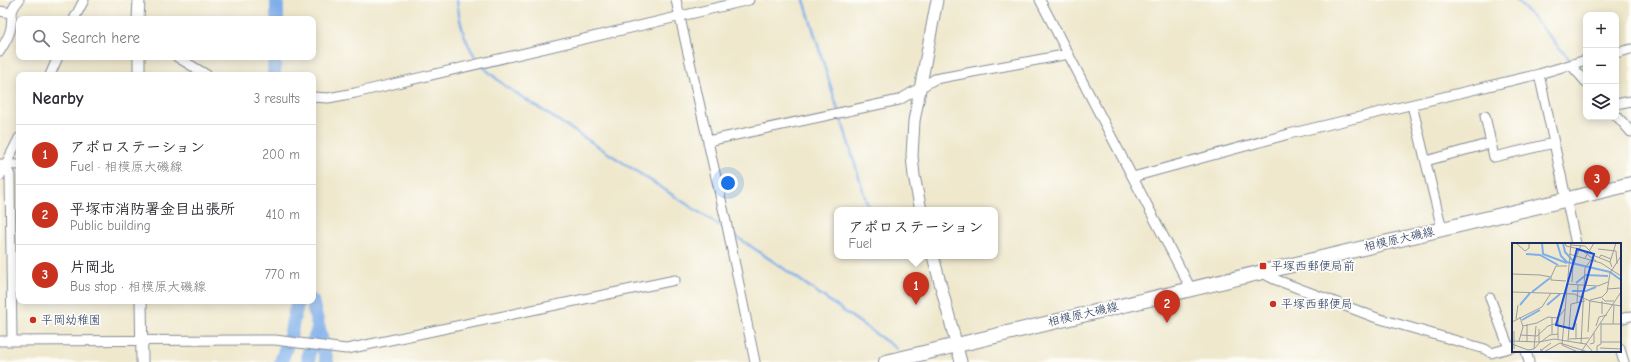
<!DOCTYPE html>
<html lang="en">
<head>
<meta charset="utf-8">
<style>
  :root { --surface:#fff; --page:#f2f2f3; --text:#2b2b33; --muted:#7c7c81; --line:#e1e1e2; --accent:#c8321e }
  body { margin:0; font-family:"Comic Neue","Klee One",sans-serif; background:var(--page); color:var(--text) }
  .controls { position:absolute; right:12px; top:12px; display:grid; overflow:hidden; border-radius:8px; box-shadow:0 2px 10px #0003 }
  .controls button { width:36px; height:36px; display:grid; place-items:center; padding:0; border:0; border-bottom:1px solid var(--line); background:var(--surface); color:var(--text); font:20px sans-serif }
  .you { position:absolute; left:728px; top:183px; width:14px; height:14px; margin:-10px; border:3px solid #fff; border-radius:50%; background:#1a73e8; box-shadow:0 0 0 6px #1a73e833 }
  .badge { display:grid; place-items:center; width:26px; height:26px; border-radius:50%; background:var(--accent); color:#fff; font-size:13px; font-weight:700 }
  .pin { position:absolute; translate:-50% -33px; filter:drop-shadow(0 1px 2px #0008) }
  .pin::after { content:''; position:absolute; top:21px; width:14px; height:12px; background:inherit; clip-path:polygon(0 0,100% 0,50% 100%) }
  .popup { position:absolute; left:834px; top:207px; width:164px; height:52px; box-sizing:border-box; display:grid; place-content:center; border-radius:8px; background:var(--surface); filter:drop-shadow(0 1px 3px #0005); font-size:13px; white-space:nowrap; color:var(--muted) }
  .popup b { font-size:15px; color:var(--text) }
  .popup::after { content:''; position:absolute; left:50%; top:100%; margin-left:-8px; border:8px solid transparent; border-top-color:var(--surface) }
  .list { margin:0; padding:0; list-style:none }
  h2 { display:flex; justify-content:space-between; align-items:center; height:52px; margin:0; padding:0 16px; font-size:17px }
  h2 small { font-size:13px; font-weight:400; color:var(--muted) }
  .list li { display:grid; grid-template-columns:26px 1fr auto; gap:12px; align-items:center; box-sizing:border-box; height:60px; padding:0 16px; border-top:1px solid var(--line) }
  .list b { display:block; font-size:15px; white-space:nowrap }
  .list p { margin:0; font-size:13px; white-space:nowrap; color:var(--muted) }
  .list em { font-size:13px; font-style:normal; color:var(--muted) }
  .icon { flex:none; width:22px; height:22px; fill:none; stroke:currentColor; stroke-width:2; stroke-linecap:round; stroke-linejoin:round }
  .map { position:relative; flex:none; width:1631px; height:362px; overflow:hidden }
  .search { position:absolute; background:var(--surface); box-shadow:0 2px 10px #0003; left:16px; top:16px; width:300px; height:44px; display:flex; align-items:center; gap:10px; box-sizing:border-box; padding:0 14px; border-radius:8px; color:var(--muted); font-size:15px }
  .panel { position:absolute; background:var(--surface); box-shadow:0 2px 10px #0003; left:16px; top:72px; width:300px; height:232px; border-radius:8px }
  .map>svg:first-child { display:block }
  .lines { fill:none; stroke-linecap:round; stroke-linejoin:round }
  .stream { stroke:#7fafea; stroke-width:2.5 }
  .river { stroke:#7fafea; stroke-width:14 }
  .minor-casing { stroke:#858c96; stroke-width:11 }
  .tertiary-casing { stroke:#858c96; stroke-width:13 }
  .primary-casing { stroke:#858c96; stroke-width:16 }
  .minor { stroke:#fff; stroke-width:9 }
  .tertiary { stroke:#fff; stroke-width:11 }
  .primary { stroke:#fff; stroke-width:14 }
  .poi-dot { fill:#c8321e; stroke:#fdfcf7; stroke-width:1.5 }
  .labels { text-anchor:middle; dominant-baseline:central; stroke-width:3.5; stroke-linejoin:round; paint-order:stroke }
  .street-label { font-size:12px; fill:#1b2f5e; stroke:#fdfcf7 }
  .poi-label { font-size:12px; fill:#1b2f5e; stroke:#fdfcf7; text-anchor:start }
  .inset-river { fill:none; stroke:#7fafea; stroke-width:2 }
  .inset-road { fill:none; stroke:#9a9ea1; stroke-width:1 }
  .view { fill:#1d4ed8; fill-opacity:0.15; stroke:#1d4ed8; stroke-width:2 }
  .inset-edge { fill:none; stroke:#1b2f5e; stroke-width:2 }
</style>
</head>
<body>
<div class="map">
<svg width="1631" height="362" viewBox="0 0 1631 362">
  <rect width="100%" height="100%" fill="#fdfcf7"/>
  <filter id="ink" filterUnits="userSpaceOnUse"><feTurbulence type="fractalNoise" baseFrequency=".025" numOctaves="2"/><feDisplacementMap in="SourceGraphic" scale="8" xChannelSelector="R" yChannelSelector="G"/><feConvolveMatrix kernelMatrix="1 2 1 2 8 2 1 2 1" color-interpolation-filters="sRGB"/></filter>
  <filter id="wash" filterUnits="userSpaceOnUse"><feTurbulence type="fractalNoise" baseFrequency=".012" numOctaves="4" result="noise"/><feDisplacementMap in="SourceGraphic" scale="16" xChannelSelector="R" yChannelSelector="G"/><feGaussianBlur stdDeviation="0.9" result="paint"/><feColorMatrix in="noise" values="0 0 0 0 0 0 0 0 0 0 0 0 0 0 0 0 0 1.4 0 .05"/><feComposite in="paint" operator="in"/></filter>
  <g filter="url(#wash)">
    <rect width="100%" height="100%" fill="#efe8cd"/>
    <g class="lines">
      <path class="stream" d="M457,0C459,22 465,44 479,62
        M804,0L838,110
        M1517,0L1572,62
        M482,66L505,86L725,229
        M840,115L869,210
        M731,233L783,268L897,349"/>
      <path class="river" d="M277,19V0
        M274,75L275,57
        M312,301L327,362
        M281,362L291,333L293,320L298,301
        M309,362L308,355L317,332"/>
    </g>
  </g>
  <g filter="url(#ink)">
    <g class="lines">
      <g class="minor-casing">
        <path id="minor" d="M676,0L727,226L755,362
          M1040,0L1191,289
          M0,11L11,13
          M74,19L84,0
          M0,51C4,44 10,36 11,27C13,13 9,12 19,0
          M1616,53L1631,49
          M177,57L207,75
          M1571,65L1586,82
          M1539,74L1576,244
          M50,75L58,57
          M313,97L328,98L355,93L749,0
          M1616,104L1631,101
          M1412,105L1442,229
          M1616,115L1631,132
          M1485,116L1494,157L1554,143
          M708,141L899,100L935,79L1069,54
          M1426,161L1491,143
          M0,164L19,165
          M5,165L10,175L12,340
          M0,176L19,138
          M1133,177L1289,134L1539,74L1586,60
          M1266,271L1268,276L1274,279L1377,318L1485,349L1491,353L1513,347
          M1490,298L1509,348
          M1620,319L1631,316
          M0,341L275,340L346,349L352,348L675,280
          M1620,349L1624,362
          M1526,351L1529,362"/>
      </g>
      <g class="tertiary-casing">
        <path id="tertiary" d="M138,19L139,0
          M139,57V75
          M921,210L914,176L912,156L914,121L937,0
          M933,256L961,362
          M141,301L142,362"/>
      </g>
      <g class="primary-casing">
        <path id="primary" d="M886,362L1631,184"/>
      </g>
      <use href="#minor" class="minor"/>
      <use href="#tertiary" class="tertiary"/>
      <use href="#primary" class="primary"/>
    </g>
  </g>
  <g class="poi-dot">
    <rect x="1259" y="262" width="8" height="8" rx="2"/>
    <circle cx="1273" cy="304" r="4"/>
    <circle cx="33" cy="320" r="4"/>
  </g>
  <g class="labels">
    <g class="street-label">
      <text transform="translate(1399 239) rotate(-13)">相模原大磯線</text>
      <text transform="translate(1083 314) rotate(-13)">相模原大磯線</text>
    </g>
    <g class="poi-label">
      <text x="1271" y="266">平塚西郵便局前</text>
      <text x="1281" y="304">平塚西郵便局</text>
      <text x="41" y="320">平岡幼稚園</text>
    </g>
  </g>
  <g transform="translate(1512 243)">
    <rect width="109" height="109" fill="#efe8cd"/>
    <path class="inset-river" d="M30,0L31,11L55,20M45,0L49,13L55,19L98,29L109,37M51,0L53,9L63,20M14,11L28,12L46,22M64,40L74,32L96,33M60,48H74L84,44M20,49L38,35M8,62L18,50M35,62L48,51M10,77L28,67"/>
    <path class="inset-road" d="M4,0L13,8L17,5V0M53,0L54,3L67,6M59,0L50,102L66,109M58,2L73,3L83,13L98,19M67,5L84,18M86,6L104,8L105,21M57,11L89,20L109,33M73,15L82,0M87,15L89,12L99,16M100,24L98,19L104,0M0,31L28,32L39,34V37L54,38M39,34L44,23H55M60,39L61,22L69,2M54,41L86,43L96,39M96,46L108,45M0,49L62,51L78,58L109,63M90,55L93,58H102M90,58V71M65,60L66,42M59,61L73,58M4,76L6,62M0,79L30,64L39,50M89,81H109M101,81L102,62M11,83L25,80L36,74L46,75M84,83L87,74L95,72M2,88V106M76,89L78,57L90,54L95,49L98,30L109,13M40,91V74M8,92L25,93L36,83L46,80M46,96V75L53,66M57,96L77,95M64,96V80M0,98L27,99L42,96L74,101L81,109M7,98L11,84L8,74M30,98L38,92L46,91M56,98L59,61M15,99V81M27,99V86M89,99H109M0,101L16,107L22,106L29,98M69,101L73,25L79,17M78,101L82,100V90M88,105L109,106M22,106L24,83M28,106L32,109L48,100L76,109M27,109L39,100M69,109L109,49M85,109V103L89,101V80"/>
    <path class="view" d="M65,6L82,11L61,86L44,82Z"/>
    <rect width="109" height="109" class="inset-edge"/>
  </g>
</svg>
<div class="controls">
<button>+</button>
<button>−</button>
<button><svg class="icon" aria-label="layers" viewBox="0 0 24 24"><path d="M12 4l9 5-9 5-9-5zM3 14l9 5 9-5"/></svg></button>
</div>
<div class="you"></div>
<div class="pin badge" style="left:916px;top:305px">1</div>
<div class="popup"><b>アポロステーション</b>Fuel</div>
<div class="pin badge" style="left:1167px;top:323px">2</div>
<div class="pin badge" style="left:1597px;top:198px">3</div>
<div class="search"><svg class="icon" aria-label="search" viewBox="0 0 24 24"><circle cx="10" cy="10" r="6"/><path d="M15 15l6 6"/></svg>Search here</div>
<section class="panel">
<h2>Nearby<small>3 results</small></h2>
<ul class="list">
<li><span class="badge">1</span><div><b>アポロステーション</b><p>Fuel · 相模原大磯線</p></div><em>200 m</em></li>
<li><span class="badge">2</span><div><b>平塚市消防署金目出張所</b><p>Public building</p></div><em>410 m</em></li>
<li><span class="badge">3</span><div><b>片岡北</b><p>Bus stop · 相模原大磯線</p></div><em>770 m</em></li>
</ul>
</section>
</div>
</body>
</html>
